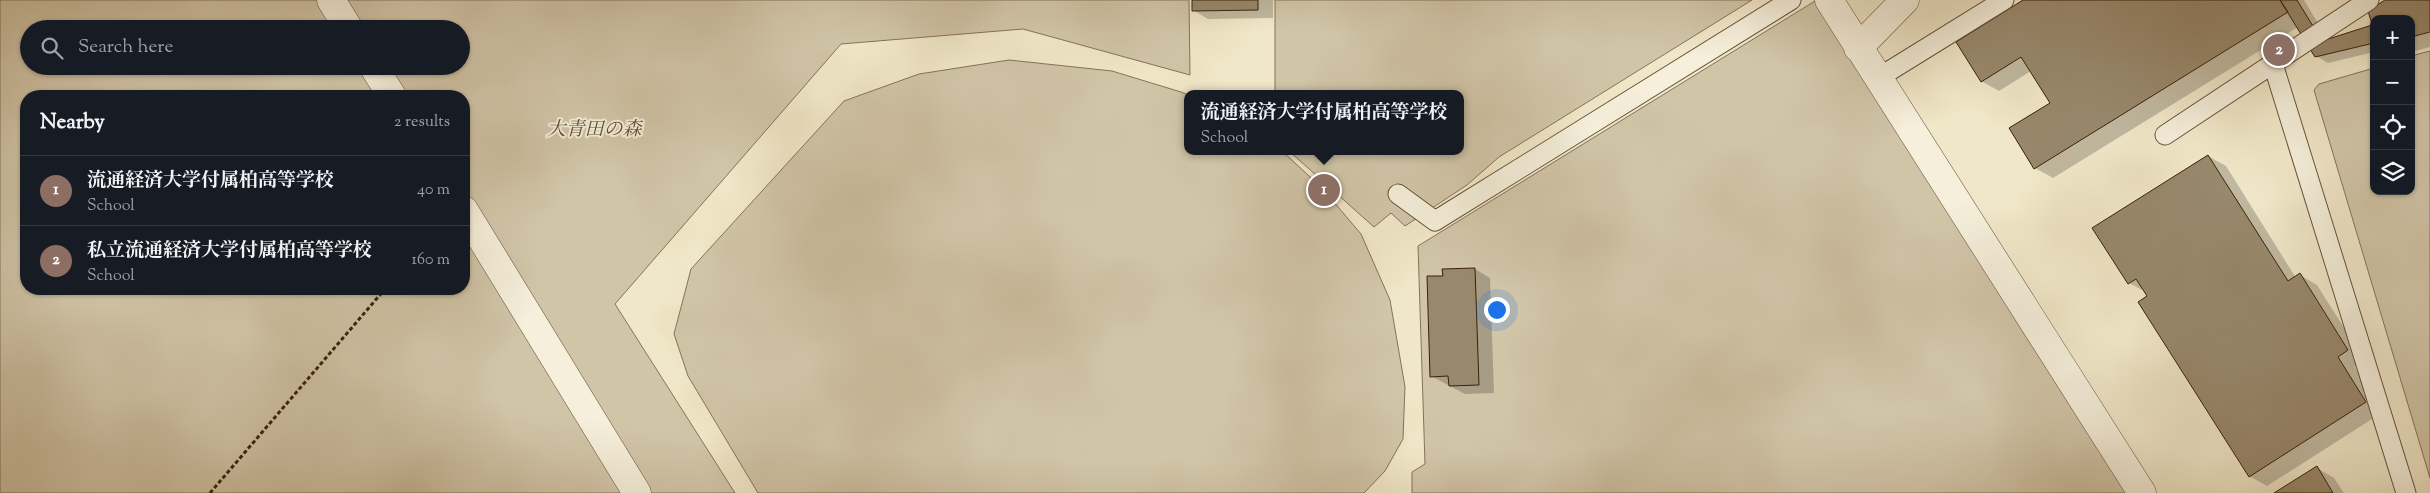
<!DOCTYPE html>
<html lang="en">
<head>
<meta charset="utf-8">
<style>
  :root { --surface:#171b24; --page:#20242c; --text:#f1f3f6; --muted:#9ea1a6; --line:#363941; --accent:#b45309 }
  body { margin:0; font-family:"Sorts Mill Goudy","Noto Serif JP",serif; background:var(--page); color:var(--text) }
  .controls { position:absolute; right:15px; top:15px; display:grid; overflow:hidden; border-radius:10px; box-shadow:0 1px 4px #0004 }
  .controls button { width:45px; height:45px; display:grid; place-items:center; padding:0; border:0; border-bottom:1px solid var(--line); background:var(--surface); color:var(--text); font:25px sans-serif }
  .you { position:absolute; left:1496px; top:309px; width:18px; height:18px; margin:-12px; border:4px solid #fff; border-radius:50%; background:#1a73e8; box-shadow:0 0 0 8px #1a73e833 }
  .badge { display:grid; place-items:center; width:32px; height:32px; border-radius:50%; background:var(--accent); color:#fff; font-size:16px; font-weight:700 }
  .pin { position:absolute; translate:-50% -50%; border:2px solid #fff; box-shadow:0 1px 5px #0006 }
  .popup { position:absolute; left:1184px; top:90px; width:280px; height:65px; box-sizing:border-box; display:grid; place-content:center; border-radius:10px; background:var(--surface); filter:drop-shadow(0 1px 4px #0005); font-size:16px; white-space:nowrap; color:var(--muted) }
  .popup b { font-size:19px; color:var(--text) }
  .popup::after { content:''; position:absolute; left:50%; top:100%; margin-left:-10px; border:10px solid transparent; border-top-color:var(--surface) }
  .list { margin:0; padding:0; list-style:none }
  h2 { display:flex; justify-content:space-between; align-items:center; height:65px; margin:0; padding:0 20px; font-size:21px }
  h2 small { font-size:16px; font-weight:400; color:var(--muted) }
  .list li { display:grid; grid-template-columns:32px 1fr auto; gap:15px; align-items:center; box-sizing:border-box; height:70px; padding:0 20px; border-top:1px solid var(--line) }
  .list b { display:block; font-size:19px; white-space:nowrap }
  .list p { margin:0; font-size:16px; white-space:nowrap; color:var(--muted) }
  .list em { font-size:16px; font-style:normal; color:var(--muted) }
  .icon { flex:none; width:28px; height:28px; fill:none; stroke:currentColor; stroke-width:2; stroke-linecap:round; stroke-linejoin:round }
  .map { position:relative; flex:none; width:2430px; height:493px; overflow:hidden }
  .search { position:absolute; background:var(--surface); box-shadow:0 1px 4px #0004; left:20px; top:20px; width:450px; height:55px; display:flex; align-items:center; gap:12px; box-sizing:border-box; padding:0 18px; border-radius:28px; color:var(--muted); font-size:19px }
  .panel { position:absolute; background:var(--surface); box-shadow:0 1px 4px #0004; left:20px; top:90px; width:450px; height:205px; border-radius:20px }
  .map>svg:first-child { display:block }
  .green { fill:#d1c5a8; stroke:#857358; fill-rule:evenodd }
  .shadow { fill:#0003 }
  .building { fill:#98886c; stroke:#392109 }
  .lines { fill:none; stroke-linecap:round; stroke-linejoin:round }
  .service-casing { stroke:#675239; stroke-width:21 }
  .minor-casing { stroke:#675239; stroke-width:29 }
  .path { stroke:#392109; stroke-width:3; stroke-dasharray:4 2.5; stroke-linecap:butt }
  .service { stroke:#f5efdb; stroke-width:19 }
  .minor { stroke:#f5efdb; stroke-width:28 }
  .labels { text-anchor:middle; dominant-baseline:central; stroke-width:4; stroke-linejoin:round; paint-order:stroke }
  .park-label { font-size:19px; font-style:italic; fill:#5f4a31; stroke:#f5efdb }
</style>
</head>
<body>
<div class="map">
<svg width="2430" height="493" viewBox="0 0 2430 493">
  <rect width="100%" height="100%" fill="#f0e7c8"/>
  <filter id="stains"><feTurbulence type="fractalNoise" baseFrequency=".004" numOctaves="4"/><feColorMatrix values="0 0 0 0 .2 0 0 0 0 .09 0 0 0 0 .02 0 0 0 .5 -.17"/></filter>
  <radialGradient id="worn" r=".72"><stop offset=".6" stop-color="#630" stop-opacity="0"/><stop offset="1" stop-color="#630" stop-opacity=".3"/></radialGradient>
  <path class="green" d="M0,0H1189L1190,75L1023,29L841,44L615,304L735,493H0ZM29,29H461V66H29ZM26,96H464V289H26Z
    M1275,0H1752L1499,157L1467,185L1405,226L1391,213L1374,227L1289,151H1460V94H1275Z
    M1815,1L2126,493H1412V472L1425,464L1418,246Z
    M2430,51V478L2314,90L2319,84L2374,68V191H2411V56Z
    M1009,60L1112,71L1181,92L1188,95V151H1282L1322,188L1361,234L1390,300L1405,387L1403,439L1385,471L1364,493H758L688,376L674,334L691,269L844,101L919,74Z"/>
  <path class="shadow" d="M1193,0H1273V18L1208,19L1193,10Z
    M2025,0H2304L2328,40L2374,27V52L2328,63L2316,56L2298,27L2053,178L2035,168L2051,103L2031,71L1999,91L1981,81Z
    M2387,0H2430V47L2411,52V19L2370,11Z
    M2208,156L2226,166L2296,278L2300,275L2317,285L2365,361L2355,367L2383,412L2267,486L2249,476L2148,297L2146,292L2129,283Z
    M1475,269L1490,278L1494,393L1465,394L1431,376L1444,277Z
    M2317,468L2334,478L2344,493H2277Z"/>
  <path class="building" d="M1192,0H1258V10L1192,11Z
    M2023,0H2280L2288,12L2034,169L2009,128L2050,103L2021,57L1981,82L1956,42Z
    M2280,0H2297L2322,41L2372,25L2374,43L2315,57Z
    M2385,0H2430V32L2411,37V19H2374V31L2368,11Z
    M2208,155L2288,281L2300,273L2348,350L2338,357L2366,402L2249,477L2138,302L2147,296L2136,279L2128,284L2092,228Z
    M1475,268L1479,385L1449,386L1448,376L1430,377L1427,276H1443L1442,269Z
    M2317,466L2333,493H2274Z"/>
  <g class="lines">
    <g class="service-casing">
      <path id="service" d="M2273,64L2406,493
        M1878,78L2004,0
        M2165,135L2369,0
        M1398,194L1435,221L1791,0"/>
    </g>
    <g class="minor-casing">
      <path id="minor" d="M331,0L349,29
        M1829,0L2142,493
        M1858,48L1905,0
        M373,66L392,96
        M464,210L637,493"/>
    </g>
    <path class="path" d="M210,493L385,289"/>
    <use href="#service" class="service"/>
    <use href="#minor" class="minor"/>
  </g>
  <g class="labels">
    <g class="park-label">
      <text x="594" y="130">大青田の森</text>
    </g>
  </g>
  <rect width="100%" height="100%" filter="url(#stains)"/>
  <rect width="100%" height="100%" fill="url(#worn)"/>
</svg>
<div class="controls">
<button>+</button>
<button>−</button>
<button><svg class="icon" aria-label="locate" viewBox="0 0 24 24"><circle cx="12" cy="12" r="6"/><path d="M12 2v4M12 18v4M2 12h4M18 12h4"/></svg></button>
<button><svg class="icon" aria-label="layers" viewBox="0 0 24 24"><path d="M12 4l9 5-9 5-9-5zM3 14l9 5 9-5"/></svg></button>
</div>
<div class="you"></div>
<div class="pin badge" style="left:1324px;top:190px;background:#8d6e63">1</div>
<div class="popup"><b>流通経済大学付属柏高等学校</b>School</div>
<div class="pin badge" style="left:2279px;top:50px;background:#8d6e63">2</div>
<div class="search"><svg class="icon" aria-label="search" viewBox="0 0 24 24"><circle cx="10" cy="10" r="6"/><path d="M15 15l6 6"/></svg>Search here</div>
<section class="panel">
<h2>Nearby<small>2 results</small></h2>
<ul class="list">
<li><span class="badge" style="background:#8d6e63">1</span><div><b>流通経済大学付属柏高等学校</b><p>School</p></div><em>40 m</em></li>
<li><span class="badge" style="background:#8d6e63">2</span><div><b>私立流通経済大学付属柏高等学校</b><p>School</p></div><em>160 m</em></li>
</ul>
</section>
</div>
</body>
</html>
